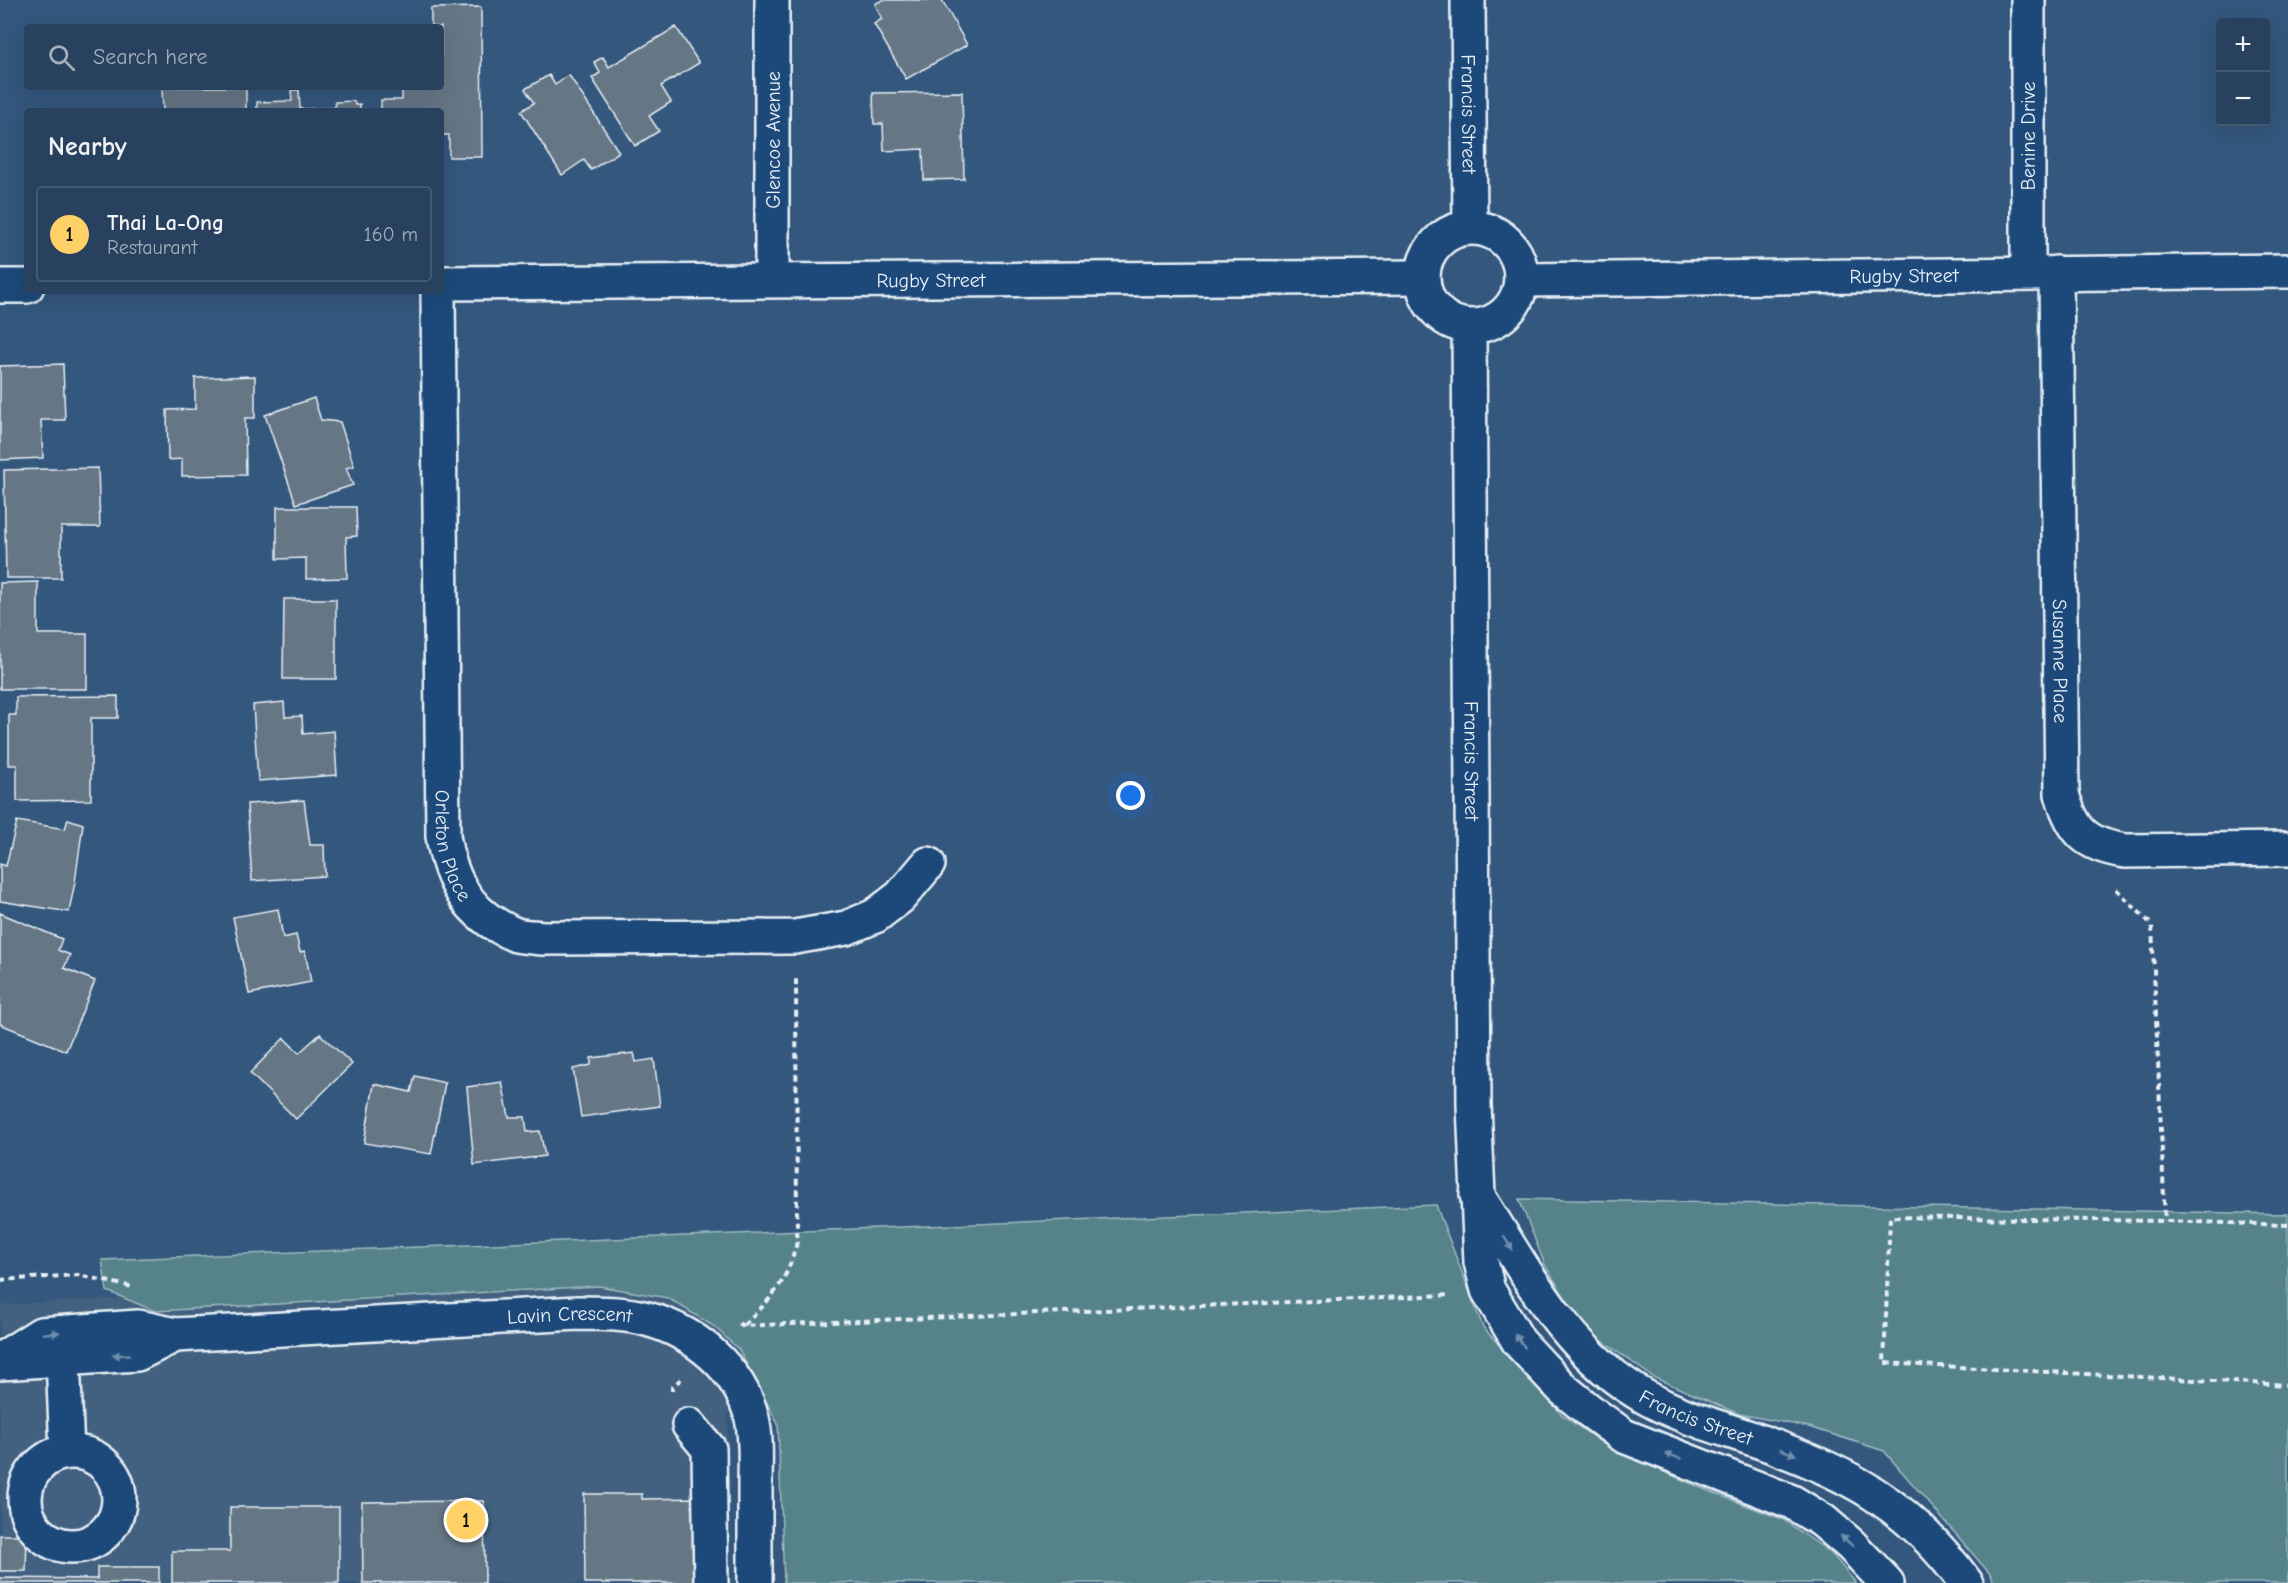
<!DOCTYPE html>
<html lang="en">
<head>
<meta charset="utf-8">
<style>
  :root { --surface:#27415e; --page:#334c67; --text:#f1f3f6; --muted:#a4afbc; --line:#435a73; --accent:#ffd166 }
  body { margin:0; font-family:"Comic Neue",sans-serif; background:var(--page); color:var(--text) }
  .controls { position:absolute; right:18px; top:18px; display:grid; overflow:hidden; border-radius:6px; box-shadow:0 6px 24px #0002 }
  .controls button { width:54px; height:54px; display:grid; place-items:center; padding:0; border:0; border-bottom:2px solid var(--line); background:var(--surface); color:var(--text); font:30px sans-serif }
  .you { position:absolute; left:1131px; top:796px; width:21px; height:21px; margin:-15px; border:4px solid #fff; border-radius:50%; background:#1a73e8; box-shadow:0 0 0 9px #1a73e833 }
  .badge { display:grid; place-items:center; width:39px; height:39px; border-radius:50%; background:var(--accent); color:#111; font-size:20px; font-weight:700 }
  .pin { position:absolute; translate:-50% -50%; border:3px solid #fff; box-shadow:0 2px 6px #0006 }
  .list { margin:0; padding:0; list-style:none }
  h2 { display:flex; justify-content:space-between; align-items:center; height:78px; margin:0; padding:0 24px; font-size:26px }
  h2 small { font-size:20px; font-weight:400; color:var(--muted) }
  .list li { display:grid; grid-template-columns:39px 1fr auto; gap:18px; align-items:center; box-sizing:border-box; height:96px; margin:0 12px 12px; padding:0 12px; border:2px solid var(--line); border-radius:6px }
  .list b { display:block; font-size:22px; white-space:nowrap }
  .list p { margin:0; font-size:20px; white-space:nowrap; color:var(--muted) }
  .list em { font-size:20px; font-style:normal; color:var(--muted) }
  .icon { flex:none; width:33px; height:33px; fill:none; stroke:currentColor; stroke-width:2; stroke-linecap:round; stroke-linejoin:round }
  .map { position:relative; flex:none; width:2288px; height:1583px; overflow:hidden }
  .search { position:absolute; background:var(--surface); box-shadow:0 6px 24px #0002; left:24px; top:24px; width:420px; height:66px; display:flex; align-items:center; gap:15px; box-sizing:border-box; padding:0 21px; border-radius:6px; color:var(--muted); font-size:22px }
  .panel { position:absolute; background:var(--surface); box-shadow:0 6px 24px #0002; left:24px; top:108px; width:420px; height:186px; border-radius:6px }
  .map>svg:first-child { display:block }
  .built { fill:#43607f }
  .green { fill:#56828a; stroke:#9fbac1; stroke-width:1.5 }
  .building { fill:#657685; stroke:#e8f1f8; stroke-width:1.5 }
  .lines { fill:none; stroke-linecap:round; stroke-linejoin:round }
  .minor-casing { stroke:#e8f1f8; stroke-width:38 }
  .path { stroke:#e8f1f8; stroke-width:4; stroke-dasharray:6 4.5; stroke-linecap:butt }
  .minor { stroke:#1f4a7a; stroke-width:33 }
  .oneway { fill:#6f8dac }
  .labels { text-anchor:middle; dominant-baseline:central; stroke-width:4.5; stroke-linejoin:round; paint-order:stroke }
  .street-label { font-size:20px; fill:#e8f1f8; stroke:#1f4a7a }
</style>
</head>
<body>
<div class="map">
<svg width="2288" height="1583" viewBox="0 0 2288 1583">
  <rect width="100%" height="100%" fill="#34577d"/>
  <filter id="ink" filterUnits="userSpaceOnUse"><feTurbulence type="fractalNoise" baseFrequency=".0167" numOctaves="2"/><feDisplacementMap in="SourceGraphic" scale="12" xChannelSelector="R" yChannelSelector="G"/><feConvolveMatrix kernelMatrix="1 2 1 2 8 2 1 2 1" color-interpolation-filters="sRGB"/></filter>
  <g filter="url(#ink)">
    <path class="built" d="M726,1264L730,1583H0V1305Z"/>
    <path class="green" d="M1519,1199L2288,1214V1583H1994L1991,1575L1884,1451L1809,1427L1739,1414L1653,1377L1583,1327L1545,1265Z
      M1436,1205L1483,1327L1562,1415L1611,1449L1706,1490L1782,1519L1831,1553L1856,1583H784L778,1424L739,1350L715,1327L668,1298L599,1286L155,1311L107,1291L102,1260Z"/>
    <path class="building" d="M882,0H942L967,45L906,79L874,24L882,19L875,4Z
      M481,7L482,157H449V135H441V111H381V100H402V87H441V27H431V8Z
      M676,27L699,63L661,86L671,102L649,116L659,131L635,146L592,78L600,73L594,62L603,57L609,67Z
      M549,75L555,85L569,75L619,152L591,170L584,160L562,175L521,111L534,103L525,89Z
      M162,87H246V111H163Z
      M291,90H299L300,109L335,108V102L354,101L355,105L360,104V111H257V102L292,101Z
      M962,92L964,179L924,180L923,149L884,151L883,124H874L873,93Z
      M63,364L65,420H41L43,458L0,460V366Z
      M255,376V418H245L246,475L182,476V459L168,460L167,410L195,409V378Z
      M314,398L321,420L340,422L354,466L346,468L353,485L296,504L265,415Z
      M98,468L100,527H61V578H6L4,470Z
      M277,507H356L357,536L346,537L347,578L306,579V558L277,559Z
      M38,582V634H87V689H0V583Z
      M284,599H336V679H283Z
      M118,696V718H91V800L17,801V765H9V715H16V697Z
      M284,702L285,717L302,716L303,734L334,731L337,775L258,781L253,705Z
      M304,800L310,845H324L325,876L252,881L247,804Z
      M68,819L83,824L75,882L69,912L0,901V864L6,866L17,821L65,829Z
      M278,909L283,938L296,935L300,952L305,951L311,982L249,994L233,917Z
      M0,913L62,939L58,950L70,955L64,968L95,981L66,1051L0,1024Z
      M320,1034L352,1064L296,1119L250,1073L284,1038L299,1053Z
      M634,1053L636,1062L654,1059L660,1106L581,1117L573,1069L591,1065V1058Z
      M415,1076L445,1083L431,1154L364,1143L374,1084L411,1092Z
      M502,1082L509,1117H525L527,1132L540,1131L545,1156L474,1165L467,1087Z
      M584,1494H642V1499L700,1498V1583H585Z
      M484,1501L485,1583H363L362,1502Z
      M230,1507H339V1583H172V1551H230Z
      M0,1535H27L26,1571H0Z
      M97,1567H159V1583H0V1578L97,1579Z"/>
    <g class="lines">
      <g class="minor-casing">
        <g id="minor">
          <path id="s1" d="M1468,0L1470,227"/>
          <path d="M2028,0V272"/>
          <circle cx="1472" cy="277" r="49"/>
          <path id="s2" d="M2056,273L2062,794C2073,832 2086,845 2125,851L2288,849"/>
          <path d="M772,280V0"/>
          <path id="s3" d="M1522,280L2288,271"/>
          <path id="s4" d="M441,283L1422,277"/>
          <path d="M0,286H27"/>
          <path id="s5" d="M438,291L443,836C449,874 464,908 500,927C505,930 511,933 516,935C525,937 535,937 544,938L795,937L846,928L875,916L900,897L928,864"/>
          <path id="s6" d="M1469,327L1474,1105L1481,1262L1488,1290L1519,1342L1563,1389L1591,1412L1624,1436L1792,1502L1823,1521L1851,1545L1887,1583"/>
          <path id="s7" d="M1477,1195C1525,1269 1566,1354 1647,1398C1681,1417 1719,1427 1756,1440C1847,1472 1908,1503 1966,1583"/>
          <path d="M63,1358L67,1452"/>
          <path id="s8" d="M0,1360L41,1334L138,1327L175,1335L578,1313C601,1313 624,1313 647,1319C695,1332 739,1368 752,1418C757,1440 755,1464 755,1487C755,1519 755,1551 755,1583"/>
          <path d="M0,1363L137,1354L175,1335"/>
          <path d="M689,1425L709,1449L711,1583"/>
          <circle cx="72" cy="1499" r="47"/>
        </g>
      </g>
      <path class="path" d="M2116,889L2152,925L2165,1221
        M2288,1225L2165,1221L1890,1217L1884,1363L2288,1385
        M0,1280L78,1275L133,1287
        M739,1323L743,1326L1450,1295
        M744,1325C773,1297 787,1282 797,1242L796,975
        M672,1391V1387L681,1379"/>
      <use href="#minor" class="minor"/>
    </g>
    <defs><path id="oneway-solid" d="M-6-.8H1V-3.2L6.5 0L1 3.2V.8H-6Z" transform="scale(1.5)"/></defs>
    <g class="oneway">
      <use href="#oneway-solid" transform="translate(1508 1243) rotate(58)"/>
      <use href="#oneway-solid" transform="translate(51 1333) rotate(-5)"/>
      <use href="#oneway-solid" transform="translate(1520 1341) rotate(-127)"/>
      <use href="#oneway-solid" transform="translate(121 1355) rotate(177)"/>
      <use href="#oneway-solid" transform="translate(1788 1452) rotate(21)"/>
      <use href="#oneway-solid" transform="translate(1673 1456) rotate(-159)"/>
      <use href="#oneway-solid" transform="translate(1847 1541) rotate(-139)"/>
    </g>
  </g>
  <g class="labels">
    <g class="street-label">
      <text stroke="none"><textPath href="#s1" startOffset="114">Francis Street</textPath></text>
      <text transform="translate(2028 136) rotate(-90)">Benine Drive</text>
      <text transform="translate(773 140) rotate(-90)">Glencoe Avenue</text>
      <text stroke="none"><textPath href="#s3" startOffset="382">Rugby Street</textPath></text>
      <text stroke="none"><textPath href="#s4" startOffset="490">Rugby Street</textPath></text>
      <text stroke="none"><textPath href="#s2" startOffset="388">Susanne Place</textPath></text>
      <text stroke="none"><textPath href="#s6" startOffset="434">Francis Street</textPath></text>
      <text stroke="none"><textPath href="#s5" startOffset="556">Orleton Place</textPath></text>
      <text stroke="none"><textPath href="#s8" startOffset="579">Lavin Crescent</textPath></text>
      <text stroke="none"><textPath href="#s7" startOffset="321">Francis Street</textPath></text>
    </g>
  </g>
</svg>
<div class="controls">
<button>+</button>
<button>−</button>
</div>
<div class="you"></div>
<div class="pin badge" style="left:466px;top:1520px">1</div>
<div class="search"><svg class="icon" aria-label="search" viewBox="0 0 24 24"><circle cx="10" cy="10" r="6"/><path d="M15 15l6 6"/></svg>Search here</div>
<section class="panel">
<h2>Nearby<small></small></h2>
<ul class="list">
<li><span class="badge">1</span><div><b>Thai La-Ong</b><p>Restaurant</p></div><em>160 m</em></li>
</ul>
</section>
</div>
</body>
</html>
